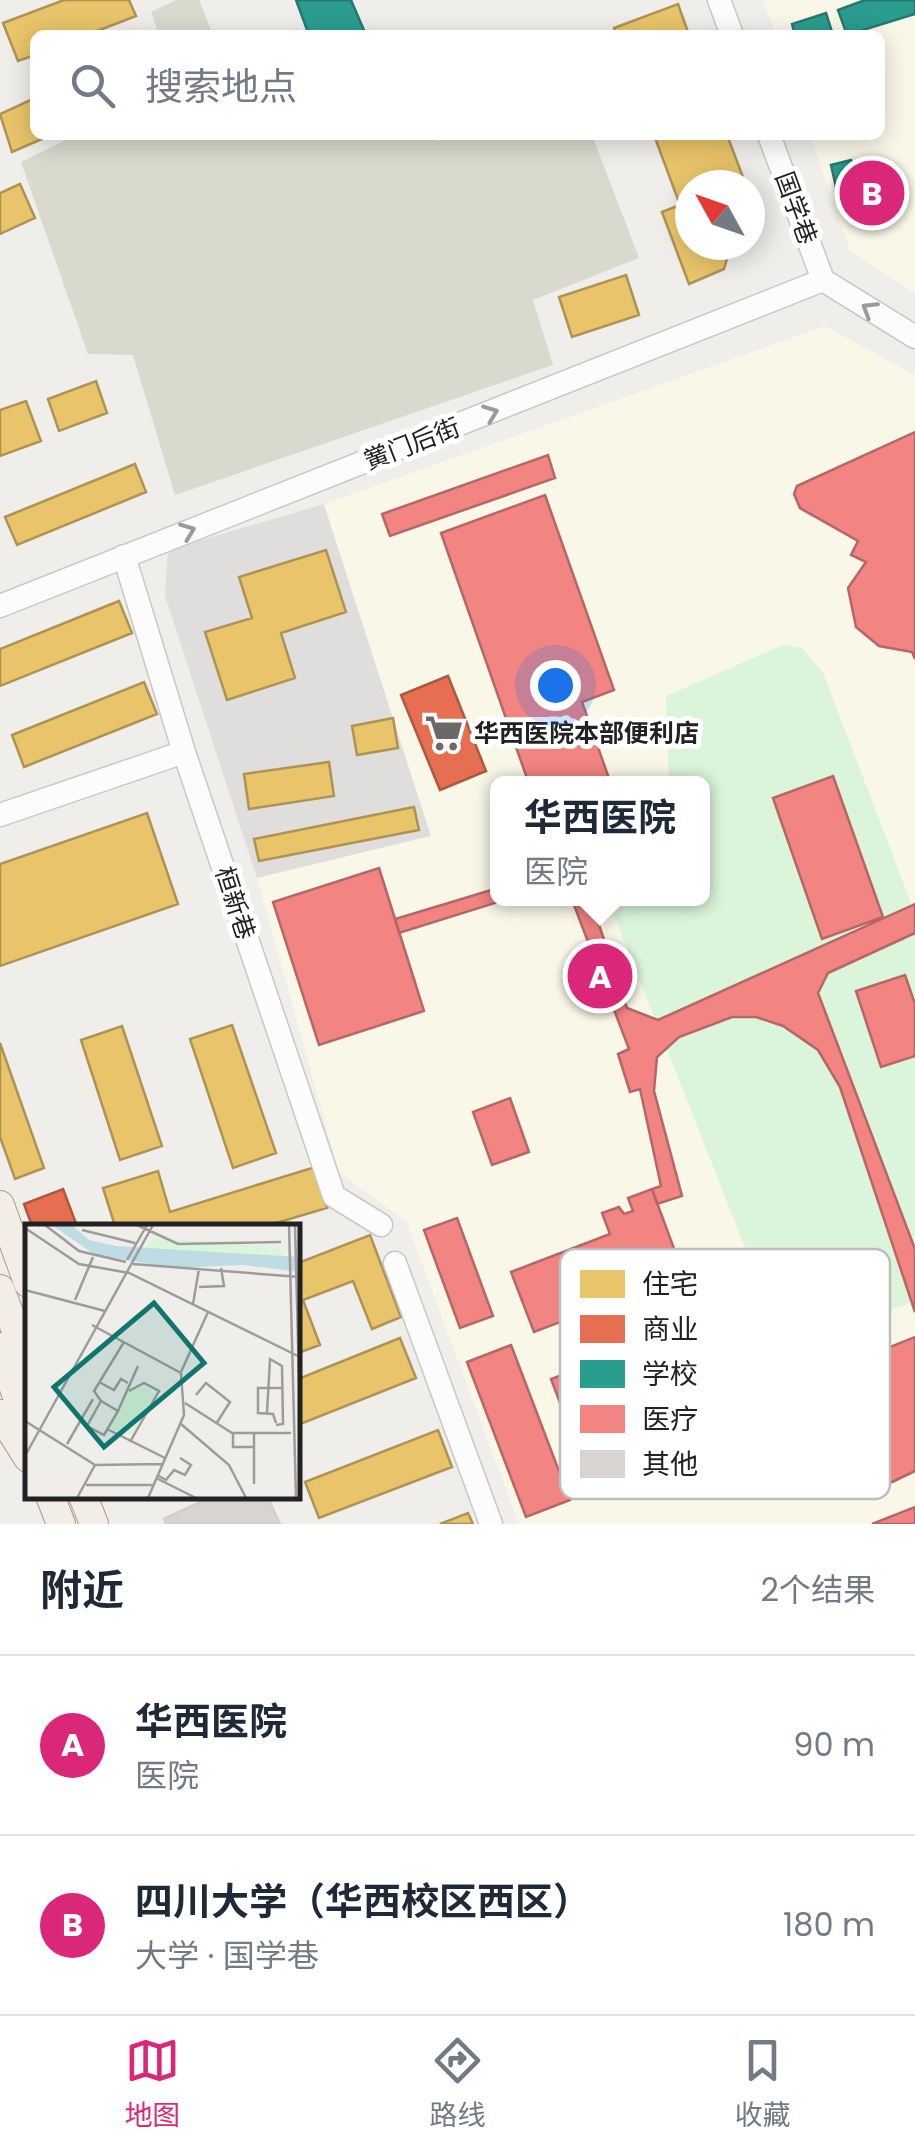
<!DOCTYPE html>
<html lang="zh">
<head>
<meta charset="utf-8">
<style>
  :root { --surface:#fff; --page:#f6f6f7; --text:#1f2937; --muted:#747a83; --line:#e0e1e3; --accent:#db2777 }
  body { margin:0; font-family:Poppins,"Noto Sans SC",sans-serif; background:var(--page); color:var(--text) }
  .compass { position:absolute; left:675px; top:170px; width:90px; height:90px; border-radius:50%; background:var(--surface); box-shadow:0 5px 25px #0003; rotate:310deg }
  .you { position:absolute; left:555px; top:685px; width:35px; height:35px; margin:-25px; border:8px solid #fff; border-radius:50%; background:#1a73e8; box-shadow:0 0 0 15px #1a73e833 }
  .badge { display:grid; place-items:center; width:65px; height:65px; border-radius:50%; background:var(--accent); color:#fff; font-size:32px; font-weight:700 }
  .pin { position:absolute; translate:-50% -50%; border:5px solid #fff; box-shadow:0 2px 10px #0006 }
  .popup { position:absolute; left:490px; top:776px; width:220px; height:130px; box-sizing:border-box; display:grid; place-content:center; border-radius:15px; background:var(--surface); filter:drop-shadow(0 2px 8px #0005); font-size:32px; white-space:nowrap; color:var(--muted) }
  .popup b { font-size:38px; color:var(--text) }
  .popup::after { content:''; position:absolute; left:50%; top:100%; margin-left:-20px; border:20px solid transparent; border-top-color:var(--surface) }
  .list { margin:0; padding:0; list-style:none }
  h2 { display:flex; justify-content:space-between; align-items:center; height:130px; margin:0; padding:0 40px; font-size:42px }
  h2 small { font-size:32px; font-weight:400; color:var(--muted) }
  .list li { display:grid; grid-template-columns:65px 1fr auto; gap:30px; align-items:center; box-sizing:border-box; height:180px; padding:0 40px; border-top:2px solid var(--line) }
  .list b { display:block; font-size:38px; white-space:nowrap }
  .list p { margin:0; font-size:32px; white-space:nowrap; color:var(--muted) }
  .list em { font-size:32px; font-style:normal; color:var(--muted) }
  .icon { flex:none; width:55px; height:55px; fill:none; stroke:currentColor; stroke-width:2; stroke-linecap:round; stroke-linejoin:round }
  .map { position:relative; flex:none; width:915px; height:1524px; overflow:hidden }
  .search { position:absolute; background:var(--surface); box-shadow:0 5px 25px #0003; left:30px; right:30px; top:30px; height:110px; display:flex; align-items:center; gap:25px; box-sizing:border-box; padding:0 35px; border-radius:15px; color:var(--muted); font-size:38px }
  .sheet { height:490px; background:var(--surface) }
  nav { display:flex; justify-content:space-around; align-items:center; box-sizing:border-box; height:140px; border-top:2px solid var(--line); background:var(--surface); font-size:28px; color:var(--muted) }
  nav a { display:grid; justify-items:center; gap:5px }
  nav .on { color:var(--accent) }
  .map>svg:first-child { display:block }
  .residential { fill:#dfdedc }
  .education { fill:#f8f7e8; fill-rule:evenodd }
  .construction { fill:#d9d9cd }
  .park { fill:#daf5da }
  .homes { fill:#e9c46a; stroke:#ad9354; stroke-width:2.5 }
  .shops { fill:#e76f51; stroke:#ac5843; stroke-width:2.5 }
  .schools { fill:#2a9d8f; stroke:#28786e; stroke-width:2.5 }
  .health { fill:#f28482; stroke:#b46765; stroke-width:2.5 }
  .building { fill:#d7d4d2; stroke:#d3d0cc; stroke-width:2.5 }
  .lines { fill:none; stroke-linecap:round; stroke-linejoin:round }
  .minor-casing { stroke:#c9c8c7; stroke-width:25 }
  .major-casing { stroke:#a79c86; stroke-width:30 }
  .minor { stroke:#fdfcfc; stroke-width:22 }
  .major { stroke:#f3ede7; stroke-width:28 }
  .oneway { stroke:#9a9a9a }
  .labels { text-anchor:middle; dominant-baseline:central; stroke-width:10; stroke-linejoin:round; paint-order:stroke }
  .street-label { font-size:25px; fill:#222; stroke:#fff }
  .poi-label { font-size:25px; font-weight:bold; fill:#222; stroke:#fff; text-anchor:start }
  .inset-road { fill:none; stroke:#9e9c9b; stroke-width:2.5 }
  .view { fill:#0f766e; fill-opacity:0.15; stroke:#0f766e; stroke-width:5 }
  .inset-edge { fill:none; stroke:#222; stroke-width:5 }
  .key { fill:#fff; stroke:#bdbdbd; stroke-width:2.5 }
  .key-label { font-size:28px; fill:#222 }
</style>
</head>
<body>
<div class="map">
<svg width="915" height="1524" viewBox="0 0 915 1524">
  <rect width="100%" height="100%" fill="#f0eeeb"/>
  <path class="residential" d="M324,504L431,836L257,878L165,596L168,550Z"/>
  <path class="education" d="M763,0H915V293L850,251L810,135H880V35H776Z
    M825,326L915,375V1524H519L406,1221L339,1172L257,878L431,836L324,504ZM498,784H702V898H498Z"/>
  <path class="construction" d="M176,0H199L213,35H159L151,12Z
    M76,135H435L438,141L454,135H592L639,258L533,300L553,365L175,495L133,355L88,354L21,162Z"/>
  <path class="park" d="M783,645L802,648L823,673L915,913V1301L785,1349L612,910L615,899L702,898V784L669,783L666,696Z"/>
  <path class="homes" d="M64,0H129L136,16L87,35H35V55L18,61L3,23Z
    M678,4L689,35H617L614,28Z
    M35,98V135H51L12,152L0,114Z
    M654,135H727L746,185H690V245H731L724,269L689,284L662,212L680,205Z
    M20,184L35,218L0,234V193Z
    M626,275L639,315L572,337L559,297Z
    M96,381L107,413L59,431L48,399Z
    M26,401L41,441L0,456V410Z
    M135,464L146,492L17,545L5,517Z
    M326,550L346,612L281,633L295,678L227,700L205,632L252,618L239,577Z
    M119,601L132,633L0,686V649Z
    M144,682L157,714L24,767L12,735Z
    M393,718L398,748L357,755L352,726Z
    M329,762L334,796L249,809L244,774Z
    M414,807L419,830L259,861L254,839Z
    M147,813L178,904L0,966V864Z
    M232,1025L276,1153L233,1168L190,1039Z
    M122,1026L162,1146L120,1160L81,1040Z
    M0,1043L44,1168L15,1179L0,1137Z
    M315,1167L327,1208L266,1226H115L103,1188L158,1171L170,1212Z
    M370,1235L401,1317L372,1329L353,1281L303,1300L320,1345L298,1353V1263Z
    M400,1338L416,1378L298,1425V1379Z
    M438,1430L452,1467L319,1518L305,1482Z
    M468,1513L473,1524H440Z"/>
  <path class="shops" d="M448,676L486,771L440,790L401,695Z
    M63,1189L77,1226H32L24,1204Z"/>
  <path class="schools" d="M296,0H351L366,35H309Z
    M865,0H915V14L847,35L838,10Z
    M826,13L833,35H795L792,24Z
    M851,160L861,200L840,205L831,165Z"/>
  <path class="health" d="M915,432V659L912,652L879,646L856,627L848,588L866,562L851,555L858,541L800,508L794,494L797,486Z
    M548,455L555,478L390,536L382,514Z
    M545,495L614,690L582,702L611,784H529L441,533Z
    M833,776L883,917L822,939L773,798Z
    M379,868L424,1011L319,1045L273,902Z
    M498,888V898H511L399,933L395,919Z
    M567,898H590L627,1008L658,1020L915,904V933L828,973L818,993L915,1249V1312L840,1087L818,1050L783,1026L756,1017H732L679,1037L657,1057L654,1091L682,1196L657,1204L652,1189L661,1186L640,1089L630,1092L618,1054L629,1049L574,905Z
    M905,975L915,1004V1056L881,1067L856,991Z
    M510,1098L529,1152L492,1165L473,1112Z
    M652,1189L732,1406L701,1418L693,1395L574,1440L551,1379L625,1352L621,1344L614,1347L604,1319L610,1316L605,1305L534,1332L511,1272L610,1234L602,1213L619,1207L624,1214L633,1211L628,1198Z
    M457,1218L493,1316L460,1328L424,1230Z
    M915,1337V1471L867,1494L861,1481L838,1490L795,1385Z
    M511,1345L570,1500L526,1517L467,1362Z
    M915,1507V1524H872Z"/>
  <path class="building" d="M213,1496H267L280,1524H166L164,1519Z"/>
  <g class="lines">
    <g class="minor-casing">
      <path id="minor" d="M719,0L732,35
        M769,135L823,280
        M823,280L915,337
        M124,556L184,752L334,1196L381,1225
        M0,606L823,280
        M0,815L184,752
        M395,1263L491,1524"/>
    </g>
    <g class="major-casing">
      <path id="major" d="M0,1205L28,1283
        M0,1289L28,1362
        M0,1347L28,1429
        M0,1414L28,1458
        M50,1496L61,1524
        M83,1496L94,1524"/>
    </g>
    <use href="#minor" class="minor"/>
    <use href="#major" class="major"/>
  </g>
  <defs><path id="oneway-chevron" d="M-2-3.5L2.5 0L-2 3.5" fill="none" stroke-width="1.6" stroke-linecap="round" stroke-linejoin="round" transform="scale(2.5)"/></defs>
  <g class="oneway">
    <use href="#oneway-chevron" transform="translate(869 309) rotate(-148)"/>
    <use href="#oneway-chevron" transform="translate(491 413) rotate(-21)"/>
    <use href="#oneway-chevron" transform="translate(188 531) rotate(-21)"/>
  </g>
  <defs>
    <g id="supermarket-bare" transform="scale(3)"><path d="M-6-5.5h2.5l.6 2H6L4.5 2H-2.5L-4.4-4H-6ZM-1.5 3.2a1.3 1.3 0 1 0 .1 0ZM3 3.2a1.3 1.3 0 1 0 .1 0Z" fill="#6a6968" stroke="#fff" stroke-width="2.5" paint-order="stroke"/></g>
  </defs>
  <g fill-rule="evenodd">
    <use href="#supermarket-bare" x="444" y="733"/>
  </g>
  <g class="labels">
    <g class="street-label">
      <text transform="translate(796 208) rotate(70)">国学巷</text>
      <text transform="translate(412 444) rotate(-21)">黉门后街</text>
      <text transform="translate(235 903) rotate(72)">桓新巷</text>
    </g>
    <g class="poi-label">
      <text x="474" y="733">华西医院本部便利店</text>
    </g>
  </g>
  <g transform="translate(25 1224)">
    <rect width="275" height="275" fill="#f0eeeb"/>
    <path d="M131,14L253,23L260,33L117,25ZM120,161L130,170L107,211L84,205L103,169Z" fill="#daf5da"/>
    <path d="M27,1H47L64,16L90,22L275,33V48L218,41L148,44L70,31Z" fill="#bfdbe3"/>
    <path class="inset-road" d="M20,1L54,27L101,38M112,1L153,20L256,18M264,1L271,274M270,1L275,196M0,4L54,40L104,49L275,133M57,6L110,19M102,36L122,1M108,40L275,53M174,63L199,62L196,44M0,66L80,87M50,76L68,33M168,80L174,45M67,101L156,149M156,148L183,88M74,158L89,166L96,155L103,159M104,167L119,159L134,167L105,218M171,171L181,159L205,178L191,200M76,177L69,167L99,118M160,179L207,209H266M93,187L79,211L62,202L76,177L93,187L113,142M242,189L245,135L257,142L258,200L251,201M0,197L70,241L52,274M251,199L248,190L233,189V164H258M156,200L204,241L221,274M82,205L140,234M208,209V223H229M229,209V260M42,220L68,175M0,232L128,1M70,241L137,240M132,251L141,256L149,246L160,251L166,241L155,234M131,254L171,274M61,261H128M123,274L159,191L156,149"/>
    <path class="view" d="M129,79L179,139L79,223L29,163Z"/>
    <rect width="275" height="275" class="inset-edge"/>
  </g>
  <rect x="560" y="1249" width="330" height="250" rx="15" class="key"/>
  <rect x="580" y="1270" width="45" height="28" fill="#e9c46a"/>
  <rect x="580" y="1315" width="45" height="28" fill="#e76f51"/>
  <rect x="580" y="1360" width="45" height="28" fill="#2a9d8f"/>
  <rect x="580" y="1405" width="45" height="28" fill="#f28482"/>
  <rect x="580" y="1450" width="45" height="28" fill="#d7d4d2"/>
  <g class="key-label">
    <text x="642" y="1294">住宅</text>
    <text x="642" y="1339">商业</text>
    <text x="642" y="1384">学校</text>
    <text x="642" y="1429">医疗</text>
    <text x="642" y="1474">其他</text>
  </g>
</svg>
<svg class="compass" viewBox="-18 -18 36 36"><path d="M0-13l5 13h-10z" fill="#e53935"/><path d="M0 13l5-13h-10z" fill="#747a83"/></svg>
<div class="you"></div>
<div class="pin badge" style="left:600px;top:976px">A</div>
<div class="popup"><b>华西医院</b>医院</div>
<div class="pin badge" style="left:872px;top:193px">B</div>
<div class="search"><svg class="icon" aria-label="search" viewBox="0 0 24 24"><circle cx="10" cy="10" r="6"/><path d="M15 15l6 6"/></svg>搜索地点</div>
</div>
<section class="sheet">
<h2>附近<small>2个结果</small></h2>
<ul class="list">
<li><span class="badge">A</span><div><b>华西医院</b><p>医院</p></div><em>90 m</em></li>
<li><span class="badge">B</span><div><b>四川大学（华西校区西区）</b><p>大学 · 国学巷</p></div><em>180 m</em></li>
</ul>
</section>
<nav>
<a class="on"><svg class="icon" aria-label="map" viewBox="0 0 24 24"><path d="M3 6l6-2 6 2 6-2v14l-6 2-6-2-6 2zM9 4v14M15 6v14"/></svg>地图</a>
<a><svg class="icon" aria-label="directions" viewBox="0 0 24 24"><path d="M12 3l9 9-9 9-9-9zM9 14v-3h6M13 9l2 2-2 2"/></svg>路线</a>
<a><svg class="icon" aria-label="saved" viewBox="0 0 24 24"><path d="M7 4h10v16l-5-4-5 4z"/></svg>收藏</a>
</nav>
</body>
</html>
